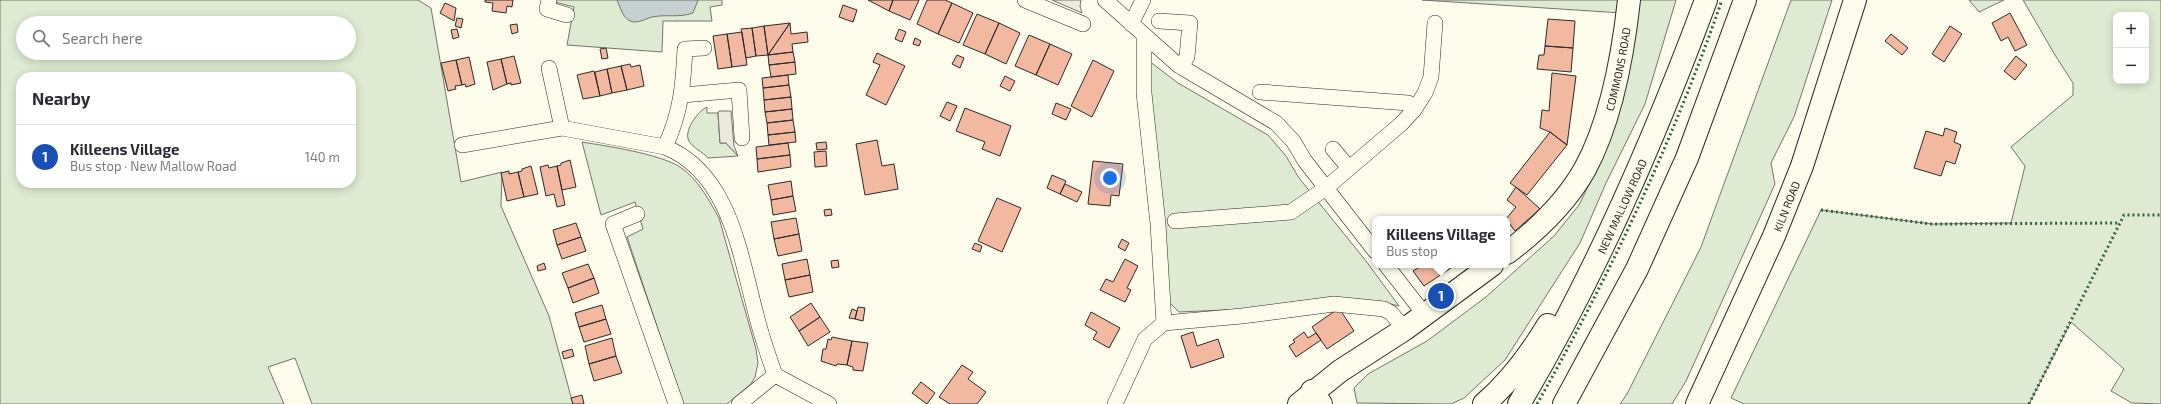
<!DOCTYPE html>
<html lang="en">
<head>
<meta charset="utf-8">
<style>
  :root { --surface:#fff; --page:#f2f2f3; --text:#2b2b33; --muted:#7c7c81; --line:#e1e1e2; --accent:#ea580c }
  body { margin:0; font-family:"Exo 2",sans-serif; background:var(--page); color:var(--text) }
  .controls { position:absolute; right:12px; top:12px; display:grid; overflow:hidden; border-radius:8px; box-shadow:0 2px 10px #0003 }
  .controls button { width:36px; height:36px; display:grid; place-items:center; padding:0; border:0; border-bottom:1px solid var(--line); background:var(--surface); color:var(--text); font:20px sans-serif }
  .you { position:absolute; left:1110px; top:178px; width:14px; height:14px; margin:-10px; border:3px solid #fff; border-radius:50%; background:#1a73e8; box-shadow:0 0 0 6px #1a73e833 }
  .badge { display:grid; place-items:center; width:26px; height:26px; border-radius:50%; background:var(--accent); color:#fff; font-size:13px; font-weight:700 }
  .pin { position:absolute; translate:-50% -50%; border:2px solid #fff; box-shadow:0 1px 4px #0006 }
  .popup { position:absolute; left:1372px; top:216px; width:138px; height:52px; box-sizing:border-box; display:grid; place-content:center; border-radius:8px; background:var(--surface); filter:drop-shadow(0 1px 3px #0005); font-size:13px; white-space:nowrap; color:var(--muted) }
  .popup b { font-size:15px; color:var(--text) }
  .popup::after { content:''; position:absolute; left:50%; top:100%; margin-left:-8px; border:8px solid transparent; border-top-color:var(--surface) }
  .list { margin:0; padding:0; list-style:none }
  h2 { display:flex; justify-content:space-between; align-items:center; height:52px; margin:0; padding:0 16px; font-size:17px }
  h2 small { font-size:13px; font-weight:400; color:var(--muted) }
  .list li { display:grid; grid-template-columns:26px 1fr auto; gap:12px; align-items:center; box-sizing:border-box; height:64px; padding:0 16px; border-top:1px solid var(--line) }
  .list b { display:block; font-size:15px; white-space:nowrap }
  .list p { margin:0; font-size:13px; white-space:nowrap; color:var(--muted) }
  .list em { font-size:13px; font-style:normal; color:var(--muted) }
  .icon { flex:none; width:22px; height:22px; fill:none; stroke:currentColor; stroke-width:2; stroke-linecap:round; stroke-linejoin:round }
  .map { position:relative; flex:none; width:2161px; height:404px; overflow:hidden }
  .search { position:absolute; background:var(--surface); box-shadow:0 2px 10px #0003; left:16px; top:16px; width:340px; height:44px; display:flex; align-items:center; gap:10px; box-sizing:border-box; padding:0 14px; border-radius:22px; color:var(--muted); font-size:15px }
  .panel { position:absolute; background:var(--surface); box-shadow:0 2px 10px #0003; left:16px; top:72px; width:340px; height:116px; border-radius:16px }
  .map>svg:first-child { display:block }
  .green { fill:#deebd1; stroke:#74746e; fill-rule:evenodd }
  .parking { fill:#eceadb; stroke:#74746e }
  .water { fill:#c7d0d0; stroke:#74746e }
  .building { fill:#f2b8a0; stroke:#2b2b2b }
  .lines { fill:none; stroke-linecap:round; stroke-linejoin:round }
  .street-casing { stroke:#2b2b2b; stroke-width:16 }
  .secondary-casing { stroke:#2b2b2b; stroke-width:24 }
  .highway-casing { stroke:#2b2b2b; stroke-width:24 }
  .street { stroke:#fdfbea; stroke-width:15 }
  .secondary { stroke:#fdfbea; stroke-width:22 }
  .highway { stroke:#fdfbea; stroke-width:22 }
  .hedge { stroke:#34623c; stroke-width:3; stroke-dasharray:2 3; stroke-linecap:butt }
  .labels { text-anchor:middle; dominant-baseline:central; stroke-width:3; stroke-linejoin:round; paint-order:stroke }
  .street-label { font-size:11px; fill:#2b2b2b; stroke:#fdfbea }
</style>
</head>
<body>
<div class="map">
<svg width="2161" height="404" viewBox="0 0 2161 404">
  <rect width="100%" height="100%" fill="#fdfbea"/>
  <path class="green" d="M0,0H418L431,8L461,182L502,172L501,206L549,316L573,404H312L295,358L268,367L284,404H0ZM23,23H349V53H23ZM21,77H351V183H21Z
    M556,0H722V5L710,7L712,21H663L662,52L567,45L574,7L555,2Z
    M1422,0H1622V13Z
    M1631,0H1676L1645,104L1606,183L1580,243L1505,360L1464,398L1451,404L1357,403L1354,388L1368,374L1427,341L1486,297L1554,236L1579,205L1598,166Z
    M1791,0H1832L1794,117L1771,163L1775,184L1686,381L1672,404H1620L1627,394L1701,247Z
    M1969,0H2004L1979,12Z
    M2023,0H2161V404L2132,403L2111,391L2124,369L2071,322L2029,404H1744L1731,398L1821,210L1932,224L2011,223L2025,166L2011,147L2073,95V83L2055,55ZM2116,15H2146V81H2116Z
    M1149,61L1178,83L1268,135L1286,156L1299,178L1366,261L1399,306L1386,303L1179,312L1169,302L1157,181Z
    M707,107V113H718L720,143H726L738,156L708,158C703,152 693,148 689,141C683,131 698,111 707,107Z
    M582,142C607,146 660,154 680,167C698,179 709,200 719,218L756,349L758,363L755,377L751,384L727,404H683L627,237L643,229L635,202L601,215Z"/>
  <path class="parking" d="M1052,0H1081L1080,6L1082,13Z
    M719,111H731L734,146L738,156L726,143H720L718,113Z"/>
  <path class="water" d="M617,0H698L693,13C679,18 666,14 652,17C645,19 637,24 630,21C623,18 620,7 617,0Z"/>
  <path class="building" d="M485,0H513L512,7L507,6L506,13L492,11L493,3L485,2Z
    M868,0H893L889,11Z
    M893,0H919L910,20L889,11Z
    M927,0H945L952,3L938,34L917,24Z
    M445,3L456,8L454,21L440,13Z
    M952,3L973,13L959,43L938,34Z
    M843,5L857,10L853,22L839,17Z
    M2010,13L2027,45L2015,51L2008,37L2001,41L1992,23Z
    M977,14L999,23L985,54L963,45Z
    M457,18L463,19L461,28L455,26Z
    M1548,19L1575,21L1573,48L1545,46Z
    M790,23L768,55L764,26Z
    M790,23L791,34L807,32L808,42L792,44L793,52L768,55Z
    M999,23L1020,33L1006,64L985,54Z
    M517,24L518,32L512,34L510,25Z
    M764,26L768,55L756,56L752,28Z
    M1950,26L1962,34L1944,62L1932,54Z
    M752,28L756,56L746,58L741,29Z
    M457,29L459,37L453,39L451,30Z
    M899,29L906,32L902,42L895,39Z
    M742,32L747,65L732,67L727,34Z
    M727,34L732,67L718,69L713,36Z
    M1891,34L1908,48L1902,55L1885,41Z
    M1029,35L1050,44L1036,75L1015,66Z
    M915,38L921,41L919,46L913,44Z
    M1050,44L1072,54L1058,85L1036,75Z
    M1545,46L1573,48L1571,72L1537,69L1539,55H1544Z
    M606,48L608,58L602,59L600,49Z
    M793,52L795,62L769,65L768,55Z
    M877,53L905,66L886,105L866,95L880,65L873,62Z
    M957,55L964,58L960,68L952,64Z
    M514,56L521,83L511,85V83L507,84L501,59Z
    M2016,56L2027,65L2015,80L2004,71Z
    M469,57L475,84L466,87L465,84L462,85L456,60Z
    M501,59L507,84L493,90L487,62Z
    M456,60L462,85L455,86L456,89L448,91L441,63Z
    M1093,60L1114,71L1092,117L1071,106Z
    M795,62L796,74L771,77L769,65Z
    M630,64L631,67L640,65L644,86L627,90L621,66Z
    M621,66L627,90L612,93L607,69Z
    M607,69L612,93L600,96L595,72Z
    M594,71L600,96L583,99L577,75Z
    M1552,73L1576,76L1567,145L1550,132L1540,128L1542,110L1549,111Z
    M788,75L789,85L763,88L762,78Z
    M1005,76L1015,81L1010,91L1000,86Z
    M789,85L791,97L764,100L763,88Z
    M791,97L792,109L765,112L764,100Z
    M947,102L957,106L950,121L940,116Z
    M1056,103L1071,109L1066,120L1052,114Z
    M965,108L1011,126L1000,156L982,149L985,142L956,131Z
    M792,109L793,120L767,123L765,112Z
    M793,120L795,132L768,135L767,123Z
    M1945,128L1957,132L1954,142L1961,145L1955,164L1946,161L1941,176L1914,168L1926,131L1943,136Z
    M795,132L796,142L769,145L768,135Z
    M1550,132L1567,145L1527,195L1510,183Z
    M877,140L882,166L894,164L898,189L865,195L856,144Z
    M826,142L827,149L817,150L816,143Z
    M788,143L790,155L757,159L756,147Z
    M826,151L827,166L815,167L814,152Z
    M790,155L791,167L758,172L757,159Z
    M570,160L576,187L562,190L557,166L561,165V163Z
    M1093,161L1123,164L1119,196L1111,195L1110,206L1088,204Z
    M548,165L549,168L557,166L565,205L557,207L554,194L546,196L540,167Z
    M531,166L538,194L524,197L518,172L522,171V169Z
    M509,171V174L518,172L524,197L507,201L501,173Z
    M1052,175L1066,181L1060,194L1047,188Z
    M791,181L793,196L771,200L768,185Z
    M1065,184L1082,192L1077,202L1060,194Z
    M1516,187L1540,209L1515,231L1506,219L1516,207L1507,200Z
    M793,196L796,211L773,215L771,200Z
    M997,198L1021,208L1002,252L978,241Z
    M831,209L832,215L825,216L824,210Z
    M796,218L799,234L774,239L771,222Z
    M576,223L581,237L557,245L553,230Z
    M799,234L802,251L778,256L774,239Z
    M581,237L586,251L562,259L557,245Z
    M1122,239L1129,243L1125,251L1118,247Z
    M975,243L982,246L980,252L972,249Z
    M807,259L810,275L785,280L782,264Z
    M1125,259L1138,266L1127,288L1131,290L1125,302L1100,290L1106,279L1113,282Z
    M838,260L839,267L832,268L831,261Z
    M544,263L546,269L538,271L537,266Z
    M588,264L594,278L568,288L562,273Z
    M1423,265H1449L1451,268L1424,286L1413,271Z
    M810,275L813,292L789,297L785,280Z
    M594,278L599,293L573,303L568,288Z
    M811,303L820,317L799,331L790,317Z
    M602,305L606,319L579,327L575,313Z
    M858,307L865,308L863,321L855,319Z
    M1339,308L1354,331L1327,349L1312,327Z
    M852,309L857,311L855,319L849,318Z
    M1091,312L1120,328L1109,348L1093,339L1097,332L1085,325Z
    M820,317L830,332L808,346L799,331Z
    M606,319L611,334L584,342L579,327Z
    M1193,332L1197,346L1218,339L1224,357L1191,368L1181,336Z
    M1304,332L1308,338L1316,333L1321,340L1296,357L1289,346L1295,342L1293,340Z
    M832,337L852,341L847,365L837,364L836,366L821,361L823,349H826L828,339L831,340Z
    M612,338L616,356L589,364L585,346Z
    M852,341L868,343L863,371L853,370V367L847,365Z
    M572,349L574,356L564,359L562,352Z
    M616,356L622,373L594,381L589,364Z
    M962,365L973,372L968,379L986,392L977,404H950L939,397Z
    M921,382L935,393L927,404L912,393Z
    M582,395L584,404H573L571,398Z"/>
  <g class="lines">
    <g class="street-casing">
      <path id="street" d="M549,0L547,9L567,15
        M1025,0L1083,24
        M1105,0L1178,65L1276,123L1293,141L1305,161L1375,251
        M1159,21L1190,23L1187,57L1181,67
        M1131,24L1143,0
        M1144,35V93L1158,224L1164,323
        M549,68L562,128
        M1260,92L1408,103L1414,110
        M683,95L739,90L742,138
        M462,145L562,128L665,147C730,173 740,255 756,314C761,335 768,355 775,375
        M665,147C681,112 683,87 685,49L704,48
        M1333,149L1349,168
        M637,214L613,224L676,404
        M1175,221L1291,212L1326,188L1401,124L1414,110L1425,93L1431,77L1435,23
        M1386,265L1425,315
        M775,375L829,404
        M739,404L775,375
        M1115,404L1145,339L1164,323L1242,316L1334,304L1384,309L1391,313L1405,329"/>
    </g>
    <g class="secondary-casing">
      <g id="secondary">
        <path id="s1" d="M1507,253C1536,231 1567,201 1585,169C1611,121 1623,55 1629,0"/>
        <path d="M1299,404L1340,371L1405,329L1492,265"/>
        <path id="s2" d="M1697,404L1774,236L1802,166L1855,0"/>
      </g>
    </g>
    <g class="highway-casing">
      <g id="highway">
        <path d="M1312,391L1321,404"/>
        <path d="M1484,404C1511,381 1530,355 1548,325"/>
        <path id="s3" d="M1519,404C1595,276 1654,140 1706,0"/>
        <path d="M1564,404L1637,269L1687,158L1745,0"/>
      </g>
    </g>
    <use href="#street" class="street"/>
    <use href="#secondary" class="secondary"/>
    <use href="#highway" class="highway"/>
    <path class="hedge" d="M1821,210L1932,224L2120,223
      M1537,404C1610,275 1673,141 1722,0
      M2029,404L2124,215H2161"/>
  </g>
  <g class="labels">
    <g class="street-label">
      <text stroke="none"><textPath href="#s1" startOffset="221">COMMONS ROAD</textPath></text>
      <text stroke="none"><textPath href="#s3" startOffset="223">NEW MALLOW ROAD</textPath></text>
      <text stroke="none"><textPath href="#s2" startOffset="217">KILN ROAD</textPath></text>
    </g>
  </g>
</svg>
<div class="controls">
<button>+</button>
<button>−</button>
</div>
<div class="you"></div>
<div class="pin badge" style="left:1441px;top:296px;background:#1a4fb4">1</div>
<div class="popup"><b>Killeens Village</b>Bus stop</div>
<div class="search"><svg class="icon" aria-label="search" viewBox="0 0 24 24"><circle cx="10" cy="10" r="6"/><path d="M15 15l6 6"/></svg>Search here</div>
<section class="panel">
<h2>Nearby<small></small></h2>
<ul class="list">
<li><span class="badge" style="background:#1a4fb4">1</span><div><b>Killeens Village</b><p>Bus stop · New Mallow Road</p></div><em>140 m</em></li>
</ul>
</section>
</div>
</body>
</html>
